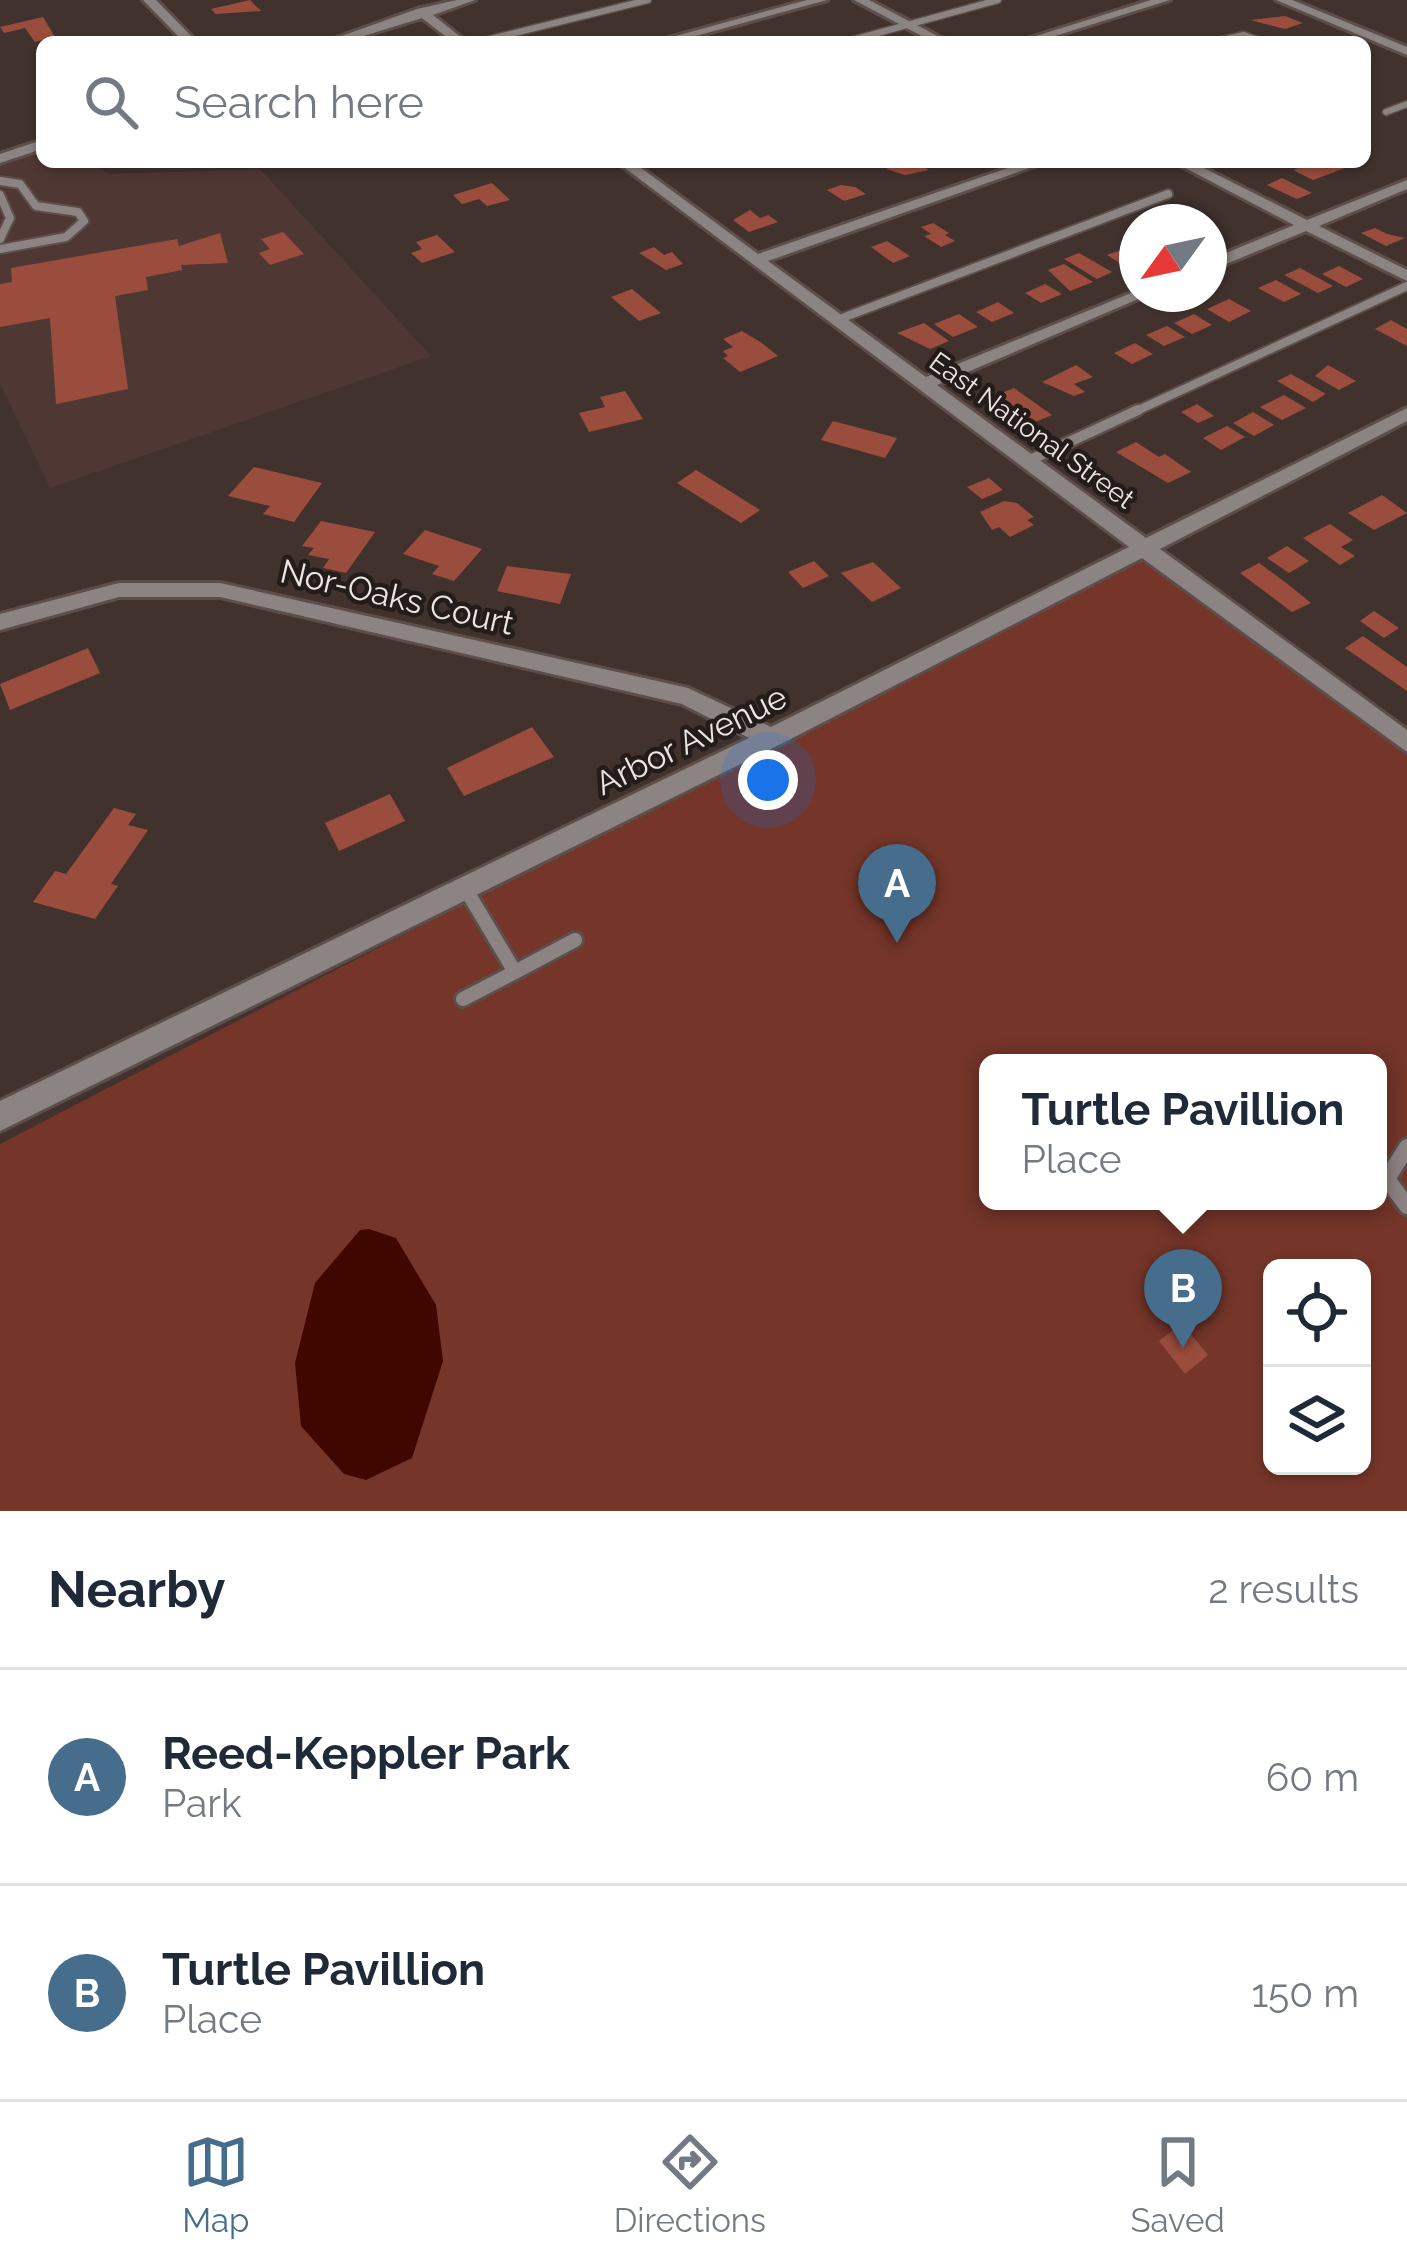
<!DOCTYPE html>
<html lang="en">
<head>
<meta charset="utf-8">
<style>
  :root { --surface:#fff; --page:#f2f2f3; --text:#1f2937; --muted:#747a83; --line:#e0e1e3; --accent:#476d8d }
  body { margin:0; font-family:Raleway,sans-serif; background:var(--page); color:var(--text) }
  .controls { position:absolute; right:36px; bottom:36px; display:grid; overflow:hidden; border-radius:18px; box-shadow:0 3px 9px #0004 }
  .controls button { width:108px; height:108px; display:grid; place-items:center; padding:0; border:0; border-bottom:3px solid var(--line); background:var(--surface); color:var(--text); font:60px sans-serif }
  .compass { position:absolute; left:1119px; top:204px; width:108px; height:108px; border-radius:50%; background:var(--surface); box-shadow:0 3px 9px #0004; rotate:237deg }
  .you { position:absolute; left:768px; top:780px; width:42px; height:42px; margin:-30px; border:9px solid #fff; border-radius:50%; background:#1a73e8; box-shadow:0 0 0 18px #1a73e833 }
  .badge { display:grid; place-items:center; width:78px; height:78px; border-radius:50%; background:var(--accent); color:#fff; font-size:39px; font-weight:700 }
  .pin { position:absolute; translate:-50% -99px; filter:drop-shadow(0 3px 6px #0008) }
  .pin::after { content:''; position:absolute; top:63px; width:42px; height:36px; background:inherit; clip-path:polygon(0 0,100% 0,50% 100%) }
  .popup { position:absolute; left:979px; top:1054px; width:408px; height:156px; box-sizing:border-box; display:grid; place-content:center; border-radius:18px; background:var(--surface); filter:drop-shadow(0 3px 9px #0005); font-size:39px; white-space:nowrap; color:var(--muted) }
  .popup b { font-size:45px; color:var(--text) }
  .popup::after { content:''; position:absolute; left:50%; top:100%; margin-left:-24px; border:24px solid transparent; border-top-color:var(--surface) }
  .list { margin:0; padding:0; list-style:none }
  h2 { display:flex; justify-content:space-between; align-items:center; height:156px; margin:0; padding:0 48px; font-size:51px }
  h2 small { font-size:39px; font-weight:400; color:var(--muted) }
  .list li { display:grid; grid-template-columns:78px 1fr auto; gap:36px; align-items:center; box-sizing:border-box; height:216px; padding:0 48px; border-top:3px solid var(--line) }
  .list b { display:block; font-size:45px; white-space:nowrap }
  .list p { margin:0; font-size:39px; white-space:nowrap; color:var(--muted) }
  .list em { font-size:39px; font-style:normal; color:var(--muted) }
  .icon { flex:none; width:66px; height:66px; fill:none; stroke:currentColor; stroke-width:2; stroke-linecap:round; stroke-linejoin:round }
  .map { position:relative; flex:none; width:1407px; height:1511px; overflow:hidden }
  .search { position:absolute; background:var(--surface); box-shadow:0 3px 9px #0004; left:36px; right:36px; top:36px; height:132px; display:flex; align-items:center; gap:30px; box-sizing:border-box; padding:0 42px; border-radius:18px; color:var(--muted); font-size:45px }
  .sheet { height:588px; background:var(--surface) }
  nav { display:flex; justify-content:space-around; align-items:center; box-sizing:border-box; height:168px; border-top:3px solid var(--line); background:var(--surface); font-size:33px; color:var(--muted) }
  nav a { display:grid; justify-items:center; gap:6px }
  nav .on { color:var(--accent) }
  .map>svg:first-child { display:block }
  .built { fill:#4f3834 }
  .green { fill:#753529; fill-rule:evenodd }
  .water { fill:#400701 }
  .building { fill:#9b4d3d }
  .lines { fill:none; stroke-linecap:round; stroke-linejoin:round }
  .lane-far4-casing { stroke:#5d4e4b; stroke-width:9 }
  .lane-far3-casing { stroke:#5d4e4b; stroke-width:12 }
  .lane-far2-casing { stroke:#5d4e4b; stroke-width:15 }
  .lane-far1-casing { stroke:#5d4e4b; stroke-width:20 }
  .lane-casing { stroke:#5d4e4b; stroke-width:22 }
  .street-casing { stroke:#5d4e4b; stroke-width:6 }
  .lane-far4 { stroke:#8c8482; stroke-width:6 }
  .lane-far3 { stroke:#8c8482; stroke-width:8 }
  .lane-far2 { stroke:#8c8482; stroke-width:10 }
  .lane-far1 { stroke:#8c8482; stroke-width:14 }
  .lane { stroke:#8c8482; stroke-width:16 }
  .street { fill:#8c8482; fill-rule:evenodd }
  .labels { text-anchor:middle; dominant-baseline:central; stroke-width:9; stroke-linejoin:round; paint-order:stroke }
  .far-street-label { font-size:27px; fill:#eee4e2; stroke:#231c1a }
  .street-label { font-size:33px; fill:#eee4e2; stroke:#231c1a }
</style>
</head>
<body>
<div class="map">
<svg width="1407" height="1511" viewBox="0 0 1407 1511">
  <rect width="100%" height="100%" fill="#41322e"/>
  <path class="built" d="M42,148V162H91L109,174L260,169L431,356L50,488L0,383V163Z"/>
  <path class="green" d="M1147,549L1407,743V1511H0V1144ZM988,1063H1378V1201H988ZM1272,1268H1362V1466H1272Z"/>
  <path class="water" d="M369,1229L396,1238L436,1305L443,1361L412,1458L366,1480L344,1474L301,1426L295,1363L315,1283L360,1230Z"/>
  <path class="building" d="M250,0L261,11L216,14L211,9Z
    M1285,16L1303,23L1285,29L1250,20Z
    M43,17L55,37L35,42L25,28L4,33L0,27Z
    M907,162H916L929,170L905,175L886,169Z
    M1315,162H1333L1345,168L1313,180L1293,170Z
    M1282,178L1312,193L1297,199L1267,185Z
    M492,183L510,200L487,206L479,199L462,204L453,195Z
    M841,185L855,187L866,194L844,201L827,190Z
    M750,210L760,218L768,215L778,222L749,232L733,220Z
    M933,223L949,233L945,235L955,241L941,247L924,236L931,234L921,227Z
    M1375,228L1387,234L1405,238L1386,246L1361,233Z
    M283,232L304,254L270,265L259,253L270,249L261,239Z
    M220,233L228,263L181,265L182,270L146,277L148,290L115,296L128,389L56,404L50,318L0,327V284L12,282L11,268L177,239L179,246Z
    M437,235L455,252L422,263L411,253L422,249L416,242Z
    M887,241L910,256L893,263L871,247Z
    M654,247L664,255L672,252L683,264L666,270L639,253Z
    M1127,248L1137,254V263L1126,267L1107,255Z
    M1079,253L1112,272L1097,279L1064,259Z
    M1064,264L1093,282L1070,291L1048,270Z
    M1339,266L1363,279L1346,287L1322,274Z
    M1300,268L1333,286L1318,293L1284,275Z
    M1276,280L1301,294L1284,302L1258,288Z
    M1045,284L1062,294L1041,303L1025,293Z
    M632,289L661,313L639,321L611,297Z
    M1229,299L1251,311L1229,322L1207,309Z
    M998,302L1014,313L992,322L976,312Z
    M959,314L978,327L953,337L934,324Z
    M1194,314L1212,325L1192,334L1174,323Z
    M1391,320L1407,329V346L1375,329Z
    M924,323L949,341L930,349L897,333Z
    M1167,326L1185,337L1164,346L1146,335Z
    M742,331L762,343L778,356L740,372L723,358L728,356L723,351L733,347L723,339Z
    M1135,343L1153,354L1132,364L1114,353Z
    M1076,365L1093,377L1074,384L1085,392L1074,396L1042,382Z
    M1328,365L1356,381L1339,390L1315,376Z
    M1291,374L1326,394L1313,402L1277,381Z
    M1014,388L1052,415L1033,423L996,395Z
    M625,391L643,419L589,432L579,413L605,407L600,397Z
    M1284,395L1306,408L1282,420L1260,407Z
    M1197,404L1214,416L1198,423L1181,412Z
    M1253,412L1274,425L1254,436L1233,423Z
    M833,421L897,438L885,458L821,440Z
    M1227,426L1245,437L1221,450L1203,438Z
    M1136,442L1159,457L1165,454L1191,472L1168,483L1116,452Z
    M254,467L322,483L294,522L263,514L270,506L228,496Z
    M696,470L760,510L741,523L677,483Z
    M989,478L1003,490L982,499L967,487Z
    M1382,495L1407,513L1374,530L1348,513Z
    M1004,501L1017,503L1034,517L1027,520L1034,525L1010,537L999,527L992,530L980,512Z
    M321,521L375,532L346,573L323,568L329,559L308,555L314,548L302,546Z
    M1330,524L1353,540L1341,547L1355,556L1340,565L1303,538Z
    M425,530L482,549L454,581L432,574L439,566L403,554Z
    M1287,546L1309,561L1289,573L1267,558Z
    M814,561L829,576L803,588L788,572Z
    M873,562L901,588L872,602L841,573Z
    M1259,563L1285,582L1311,603L1292,612L1240,573Z
    M507,566L571,574L560,604L497,591Z
    M1374,611L1399,628L1384,638L1360,621Z
    M1363,636L1407,667V691L1345,648Z
    M88,648L100,673L10,710L0,684Z
    M532,727L554,757L464,796L447,768Z
    M390,794L405,821L339,851L325,823Z
    M114,808L136,814L128,825L148,830L111,884L118,886L95,919L33,902L55,871L66,874Z
    M1182,1323L1208,1355L1185,1374L1159,1341Z"/>
  <g class="lines">
    <g class="lane-far4-casing">
      <path id="lane-far4" d="M478,42L648,0
        M845,42L998,0
        M1213,42L1244,35L1263,42
        M1386,112L1407,104
        M0,181L20,184"/>
    </g>
    <g class="lane-far3-casing">
      <path id="lane-far3" d="M0,195L10,218L0,239
        M0,249L66,237L84,221L78,212L36,206L20,184L0,181
        M837,320L1168,194
        M1132,413L1407,286"/>
    </g>
    <g class="lane-far2-casing">
      <path id="lane-far2" d="M1028,461L1138,410"/>
    </g>
    <g class="lane-far1-casing">
      <path id="lane-far1" d="M515,972L575,940
        M463,999L515,972L465,888"/>
    </g>
    <g class="lane-casing">
      <path id="lane" d="M1407,1147L1387,1179L1407,1206"/>
    </g>
    <g class="street-casing">
      <path id="street" d="M143,0H156L197,42H184Z
        M457,0H475L433,15L467,42H453L422,18L344,42H325L417,9Z
        M807,0H827L674,42H654Z
        M854,0H869L949,42H933Z
        M1151,0H1170L1036,42H1017Z
        M1276,0H1292L1407,47V55Z
        M42,140V149L0,163V154Z
        M617,162H633L758,254L1025,162H1046L768,261L926,377L1136,291L1137,294H1150L937,385L1146,538L1407,408V421L1160,549L1407,730V752L1142,558L779,745L0,1131V1101L749,738L682,704L220,597H119L0,630V614L119,583H220L688,688L771,727L1129,547Z
        M1174,162H1192L1307,220L1407,180V189L1319,226L1407,270V281L1306,231L1209,271V260L1294,225Z"/>
    </g>
    <use href="#lane-far4" class="lane-far4"/>
    <use href="#lane-far3" class="lane-far3"/>
    <use href="#lane-far2" class="lane-far2"/>
    <use href="#lane-far1" class="lane-far1"/>
    <use href="#lane" class="lane"/>
    <use href="#street" class="street"/>
  </g>
  <g class="labels">
    <g class="far-street-label">
      <text transform="translate(1032 430) rotate(36)">East National Street</text>
    </g>
    <g class="street-label">
      <text transform="translate(397 597) rotate(13)">Nor-Oaks Court</text>
      <text transform="translate(691 740) rotate(-26)">Arbor Avenue</text>
    </g>
  </g>
</svg>
<div class="controls">
<button><svg class="icon" aria-label="locate" viewBox="0 0 24 24"><circle cx="12" cy="12" r="6"/><path d="M12 2v4M12 18v4M2 12h4M18 12h4"/></svg></button>
<button><svg class="icon" aria-label="layers" viewBox="0 0 24 24"><path d="M12 4l9 5-9 5-9-5zM3 14l9 5 9-5"/></svg></button>
</div>
<svg class="compass" viewBox="-18 -18 36 36"><path d="M0-13l5 13h-10z" fill="#e53935"/><path d="M0 13l5-13h-10z" fill="#747a83"/></svg>
<div class="you"></div>
<div class="pin badge" style="left:897px;top:943px">A</div>
<div class="pin badge" style="left:1183px;top:1348px">B</div>
<div class="popup"><b>Turtle Pavillion</b>Place</div>
<div class="search"><svg class="icon" aria-label="search" viewBox="0 0 24 24"><circle cx="10" cy="10" r="6"/><path d="M15 15l6 6"/></svg>Search here</div>
</div>
<section class="sheet">
<h2>Nearby<small>2 results</small></h2>
<ul class="list">
<li><span class="badge">A</span><div><b>Reed-Keppler Park</b><p>Park</p></div><em>60 m</em></li>
<li><span class="badge">B</span><div><b>Turtle Pavillion</b><p>Place</p></div><em>150 m</em></li>
</ul>
</section>
<nav>
<a class="on"><svg class="icon" aria-label="map" viewBox="0 0 24 24"><path d="M3 6l6-2 6 2 6-2v14l-6 2-6-2-6 2zM9 4v14M15 6v14"/></svg>Map</a>
<a><svg class="icon" aria-label="directions" viewBox="0 0 24 24"><path d="M12 3l9 9-9 9-9-9zM9 14v-3h6M13 9l2 2-2 2"/></svg>Directions</a>
<a><svg class="icon" aria-label="saved" viewBox="0 0 24 24"><path d="M7 4h10v16l-5-4-5 4z"/></svg>Saved</a>
</nav>
</body>
</html>
